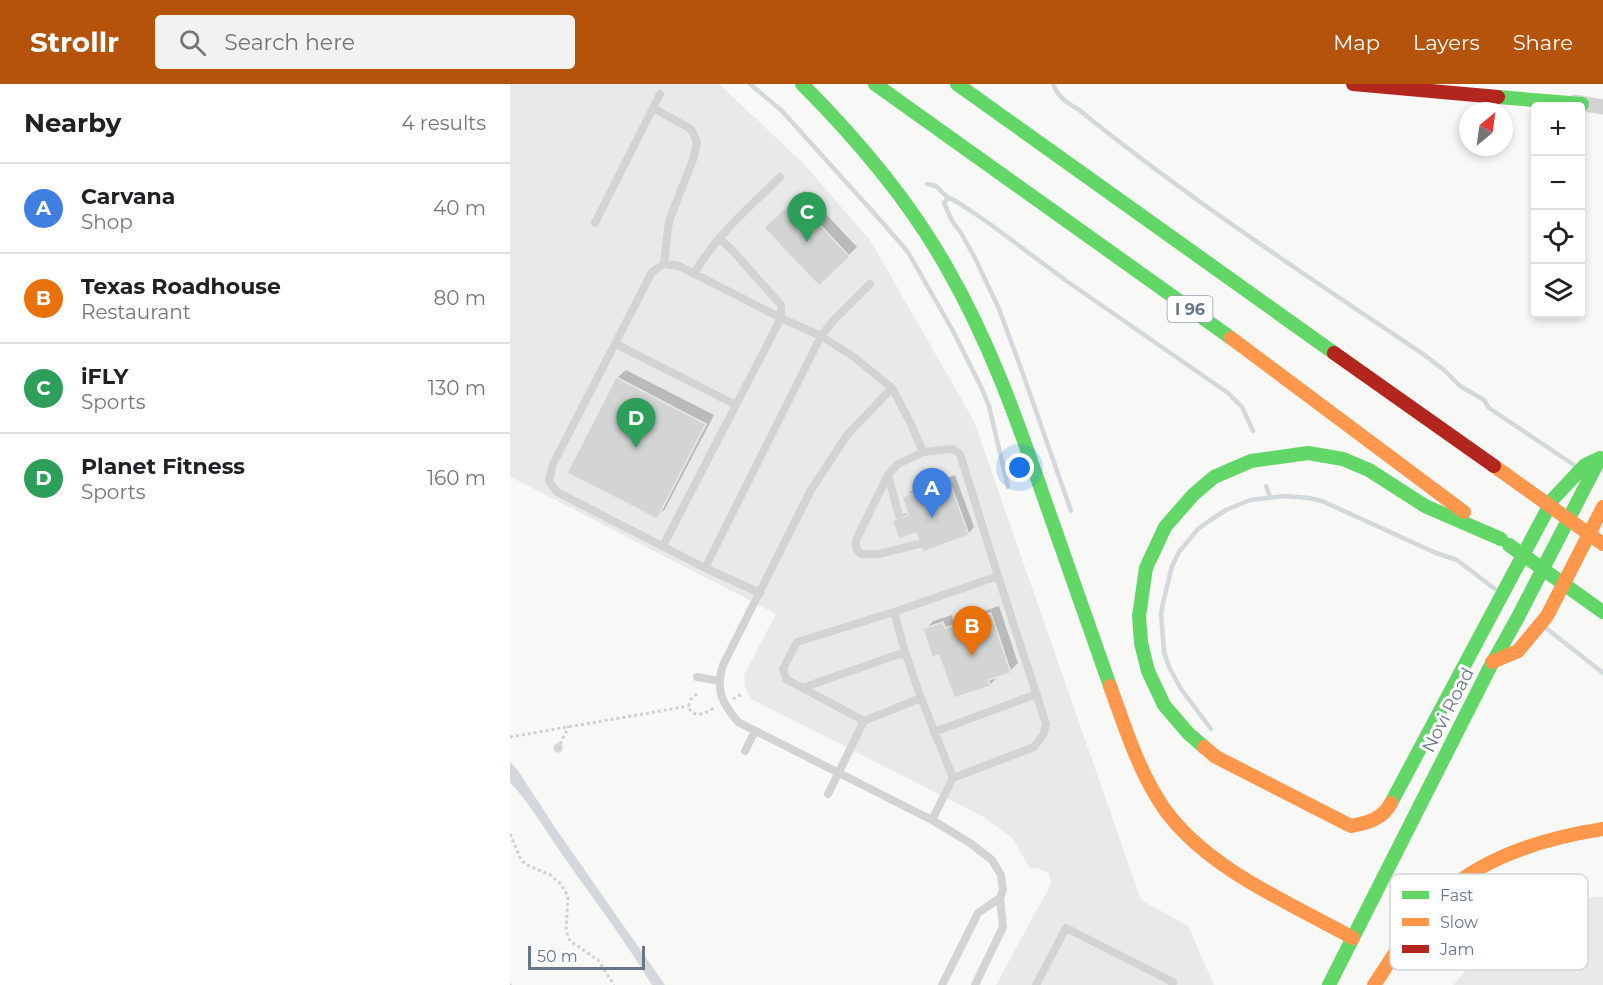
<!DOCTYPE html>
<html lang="en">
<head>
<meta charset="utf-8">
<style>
  :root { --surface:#fff; --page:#f2f2f2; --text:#202124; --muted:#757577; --line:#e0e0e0; --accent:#b45309 }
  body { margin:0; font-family:Montserrat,sans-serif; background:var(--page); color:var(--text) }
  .controls { position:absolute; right:18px; top:18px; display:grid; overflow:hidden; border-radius:6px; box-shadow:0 3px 9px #0003 }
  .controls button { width:54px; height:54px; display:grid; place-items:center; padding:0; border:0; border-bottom:2px solid var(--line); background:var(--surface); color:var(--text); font:30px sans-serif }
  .compass { position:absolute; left:949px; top:18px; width:54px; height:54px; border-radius:50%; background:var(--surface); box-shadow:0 3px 9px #0003; rotate:29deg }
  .scale { position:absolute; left:18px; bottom:15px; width:117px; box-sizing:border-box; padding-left:6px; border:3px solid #687688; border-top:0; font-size:16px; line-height:21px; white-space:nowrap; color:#687688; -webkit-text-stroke:4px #fff; paint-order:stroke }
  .you { position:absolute; left:510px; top:384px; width:21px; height:21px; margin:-15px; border:4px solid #fff; border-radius:50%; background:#1a73e8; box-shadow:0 0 0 9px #1a73e833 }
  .badge { display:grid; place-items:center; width:39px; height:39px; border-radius:50%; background:var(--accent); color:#fff; font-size:20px; font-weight:700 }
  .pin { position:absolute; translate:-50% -50px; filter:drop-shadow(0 2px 3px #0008) }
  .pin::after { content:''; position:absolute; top:32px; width:21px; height:18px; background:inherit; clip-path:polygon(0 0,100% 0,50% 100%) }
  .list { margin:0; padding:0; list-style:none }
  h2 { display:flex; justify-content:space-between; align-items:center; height:78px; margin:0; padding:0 24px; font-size:26px }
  h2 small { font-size:20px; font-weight:400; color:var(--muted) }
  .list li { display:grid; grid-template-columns:39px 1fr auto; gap:18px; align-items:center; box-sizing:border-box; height:90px; padding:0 24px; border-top:2px solid var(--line) }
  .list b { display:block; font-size:22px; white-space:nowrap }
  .list p { margin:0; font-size:20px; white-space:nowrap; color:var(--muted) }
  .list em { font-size:20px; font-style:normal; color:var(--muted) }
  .icon { flex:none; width:33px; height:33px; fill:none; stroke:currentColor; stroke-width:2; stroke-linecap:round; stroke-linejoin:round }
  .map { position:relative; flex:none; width:1093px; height:901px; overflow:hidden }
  header { display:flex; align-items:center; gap:36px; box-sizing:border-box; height:84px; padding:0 30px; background:var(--accent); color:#fff }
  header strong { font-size:28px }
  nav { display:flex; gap:33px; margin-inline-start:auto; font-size:21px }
  .search { width:420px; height:54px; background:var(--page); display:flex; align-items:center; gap:15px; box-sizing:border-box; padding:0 21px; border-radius:6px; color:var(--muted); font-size:22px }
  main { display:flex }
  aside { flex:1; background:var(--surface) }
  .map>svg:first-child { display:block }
  .built { fill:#e8eaea }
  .water { fill:#d2d8db }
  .shadow { fill:#0003 }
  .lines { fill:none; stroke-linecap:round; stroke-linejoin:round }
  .stream { stroke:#d2d8db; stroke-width:4.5 }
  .building { fill:#d3d4d4; stroke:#e8e8e7; stroke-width:1.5 }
  .path { stroke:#cfd0d1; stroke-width:3; stroke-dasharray:3 3; stroke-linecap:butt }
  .lane { stroke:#d3d3d4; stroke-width:8 }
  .street { stroke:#d3d3d4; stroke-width:15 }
  .fast { stroke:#63d668; stroke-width:14 }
  .slow { stroke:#ff974d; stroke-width:14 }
  .jam { stroke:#b3261e; stroke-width:14 }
  .labels { text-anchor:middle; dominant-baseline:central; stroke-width:6; stroke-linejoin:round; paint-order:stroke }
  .shield { fill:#fff; stroke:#959fac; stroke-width:1.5 }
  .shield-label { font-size:16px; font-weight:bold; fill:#687688 }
  .street-label { font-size:18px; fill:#687688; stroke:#fff }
  .key { fill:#fff; stroke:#d2d6db; stroke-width:1.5 }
  .key-label { font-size:16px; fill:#687688 }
</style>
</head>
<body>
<header>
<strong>Strollr</strong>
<div class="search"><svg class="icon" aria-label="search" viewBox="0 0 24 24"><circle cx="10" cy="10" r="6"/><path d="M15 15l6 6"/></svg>Search here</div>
<nav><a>Map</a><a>Layers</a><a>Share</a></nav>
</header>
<main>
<aside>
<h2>Nearby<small>4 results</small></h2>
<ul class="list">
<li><span class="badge" style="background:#3f7fe0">A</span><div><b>Carvana</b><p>Shop</p></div><em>40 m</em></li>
<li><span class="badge" style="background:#e8710a">B</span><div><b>Texas Roadhouse</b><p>Restaurant</p></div><em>80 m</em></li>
<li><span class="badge" style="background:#2e9e5b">C</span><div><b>iFLY</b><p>Sports</p></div><em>130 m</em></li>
<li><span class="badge" style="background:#2e9e5b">D</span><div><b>Planet Fitness</b><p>Sports</p></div><em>160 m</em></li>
</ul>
</aside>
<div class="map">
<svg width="1093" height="901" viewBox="0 0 1093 901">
  <rect width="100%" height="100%" fill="#f8f8f7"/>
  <path class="built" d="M0,0H209L293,79L360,156L464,337L631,816L678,842L704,901H486L541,800L539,789L527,784H520L502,754L472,732L241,615L235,603L234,591L266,530L1,393L0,395Z
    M1057,813H1093V901H943L997,840Z"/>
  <path class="water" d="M0,678L7,685L46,745L155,901H142C116,858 85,817 56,776C38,751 22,722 0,698Z"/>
  <path class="shadow" d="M294,107L347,163L309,200L256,144Z
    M116,286L204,331L155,425L146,434L107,294Z
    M445,391L464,443L458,450L407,447L384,438L390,432L399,428L393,414L400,408Z
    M489,522L508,579L500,587L488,592L480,601L430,569L415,546L423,537L442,531L443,537Z
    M45 663a4 4 0 1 1 8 0a4 4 0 1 1-8 0Z"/>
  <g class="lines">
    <path class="stream" d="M240,0L272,27L372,138L398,168L443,247L472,305L479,322L498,403
      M543,0C548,13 557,19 568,25C677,114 796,191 913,270L934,286L950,302L974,316L979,324L1064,381
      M417,100L426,102L438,114L442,115L455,123L480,140L558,198L718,309L732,323L743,347
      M438,114L434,119L442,137L451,149L464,172L489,225L513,290L561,427
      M756,402L760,413
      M1036,544L1093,589
      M701,645L671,605L659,583L654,568L651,529L653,519L662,482L669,468L688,445L699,437L716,426L740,416L775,412L799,414L812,417L926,469L947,476L985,505"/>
  </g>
  <path class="building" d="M285,114L340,173L309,202L254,144Z
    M106,293L196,340L147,435L57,389Z
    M439,396L459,451L413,468L406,449L389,455L382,437L398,431L392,413Z
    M481,529L501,589L478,596L481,602L444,614L429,571L422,573L413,545L433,538L435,544Z
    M43.5 664a4.5 4.5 0 1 1 9 0a4.5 4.5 0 1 1-9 0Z"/>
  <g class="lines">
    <path class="path" d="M187,610C179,614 174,626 186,630C192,632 201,625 206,623
      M223,615L232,610
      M0,653L179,622
      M50,660L59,642
      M0,750L11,776L17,781L40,791L50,799L58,812L56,847L60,857L88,876L104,901
      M0,900L1,901"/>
    <path class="lane" d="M143,24L181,45L187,58L184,73L159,137L154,180
      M85,139L150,10
      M209,154L222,166L271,221V234L226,321
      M184,190C205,152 240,123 270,93
      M106,260L226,321L153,462
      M382,304L337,351L301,406L213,581C205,606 212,619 228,638L422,736L460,759L482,776L491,791L493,806L490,814L493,843L465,901
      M378,391L389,432
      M409,460L369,470H351L346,464V456L378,391L388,380L413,368
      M195,484L311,252L323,237L360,200
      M250,509L195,484L47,408L39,397L43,380L142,188L154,180L169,182L271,234L311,252L344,273L382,304L401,340L413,368L443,365L450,370L488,492L536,640L533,651L524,663L443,694L422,736
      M187,593L209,597
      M292,604L395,568
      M411,614L443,694
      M354,637L276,595L273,585L287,558L384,528L488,492
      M424,648L527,610
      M235,667L245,647
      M318,710L354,637L411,614L395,568L384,528
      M432,901L468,829L490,814
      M526,901L556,844L663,898L662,901"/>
    <path class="street" d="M1065,18L1093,23"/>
    <path class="fast" d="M292,0C348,56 399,116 437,184C479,257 507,335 534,414C556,477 578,539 600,602
      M365,0L721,254
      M447,0L824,269
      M988,13L1072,20
      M999,461L1093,528
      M694,663L678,649L654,621L638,587L631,559L629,532L636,484L655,443L683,411L704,393L741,377L798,369L833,375L859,386L915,422L991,455
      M881,719L1043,415L1075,381L1090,374
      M819,901L979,585L1008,533L1090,374"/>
    <path class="slow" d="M721,254L954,428
      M984,382L1093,460
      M982,578L1008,567L1037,532L1093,423
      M600,602C615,643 628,686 653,723C695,784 780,819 843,854
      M694,663L706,673L841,742C857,739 873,735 881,719
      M864,901C874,886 884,870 895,855C900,848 904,839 910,832C958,778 1023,756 1093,745"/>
    <path class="jam" d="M843,0L988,13
      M824,269L984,382"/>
  </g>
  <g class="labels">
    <rect class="shield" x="657.5" y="212" width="45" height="26" rx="4.5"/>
    <g class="shield-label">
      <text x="680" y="225">I 96</text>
    </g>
    <g class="street-label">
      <text transform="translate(938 626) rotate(-63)">Novi Road</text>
    </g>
  </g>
  <rect x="880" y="790" width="198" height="96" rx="9" class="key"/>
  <rect x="892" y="807" width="27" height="8" fill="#63d668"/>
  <rect x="892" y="834" width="27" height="8" fill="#ff974d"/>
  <rect x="892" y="861" width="27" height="8" fill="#b3261e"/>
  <g class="key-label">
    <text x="930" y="817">Fast</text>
    <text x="930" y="844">Slow</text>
    <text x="930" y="871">Jam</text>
  </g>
</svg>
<div class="controls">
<button>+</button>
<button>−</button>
<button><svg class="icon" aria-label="locate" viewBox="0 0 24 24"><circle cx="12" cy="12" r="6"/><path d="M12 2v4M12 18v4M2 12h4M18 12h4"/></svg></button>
<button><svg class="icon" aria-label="layers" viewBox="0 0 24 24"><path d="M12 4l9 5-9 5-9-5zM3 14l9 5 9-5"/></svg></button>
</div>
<svg class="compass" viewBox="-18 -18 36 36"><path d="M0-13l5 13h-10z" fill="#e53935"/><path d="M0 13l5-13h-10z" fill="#757577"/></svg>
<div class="scale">50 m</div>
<div class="you"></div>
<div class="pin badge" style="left:422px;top:434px;background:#3f7fe0">A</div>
<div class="pin badge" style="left:462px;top:572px;background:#e8710a">B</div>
<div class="pin badge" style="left:297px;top:158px;background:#2e9e5b">C</div>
<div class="pin badge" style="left:126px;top:364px;background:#2e9e5b">D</div>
</div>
</main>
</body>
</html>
